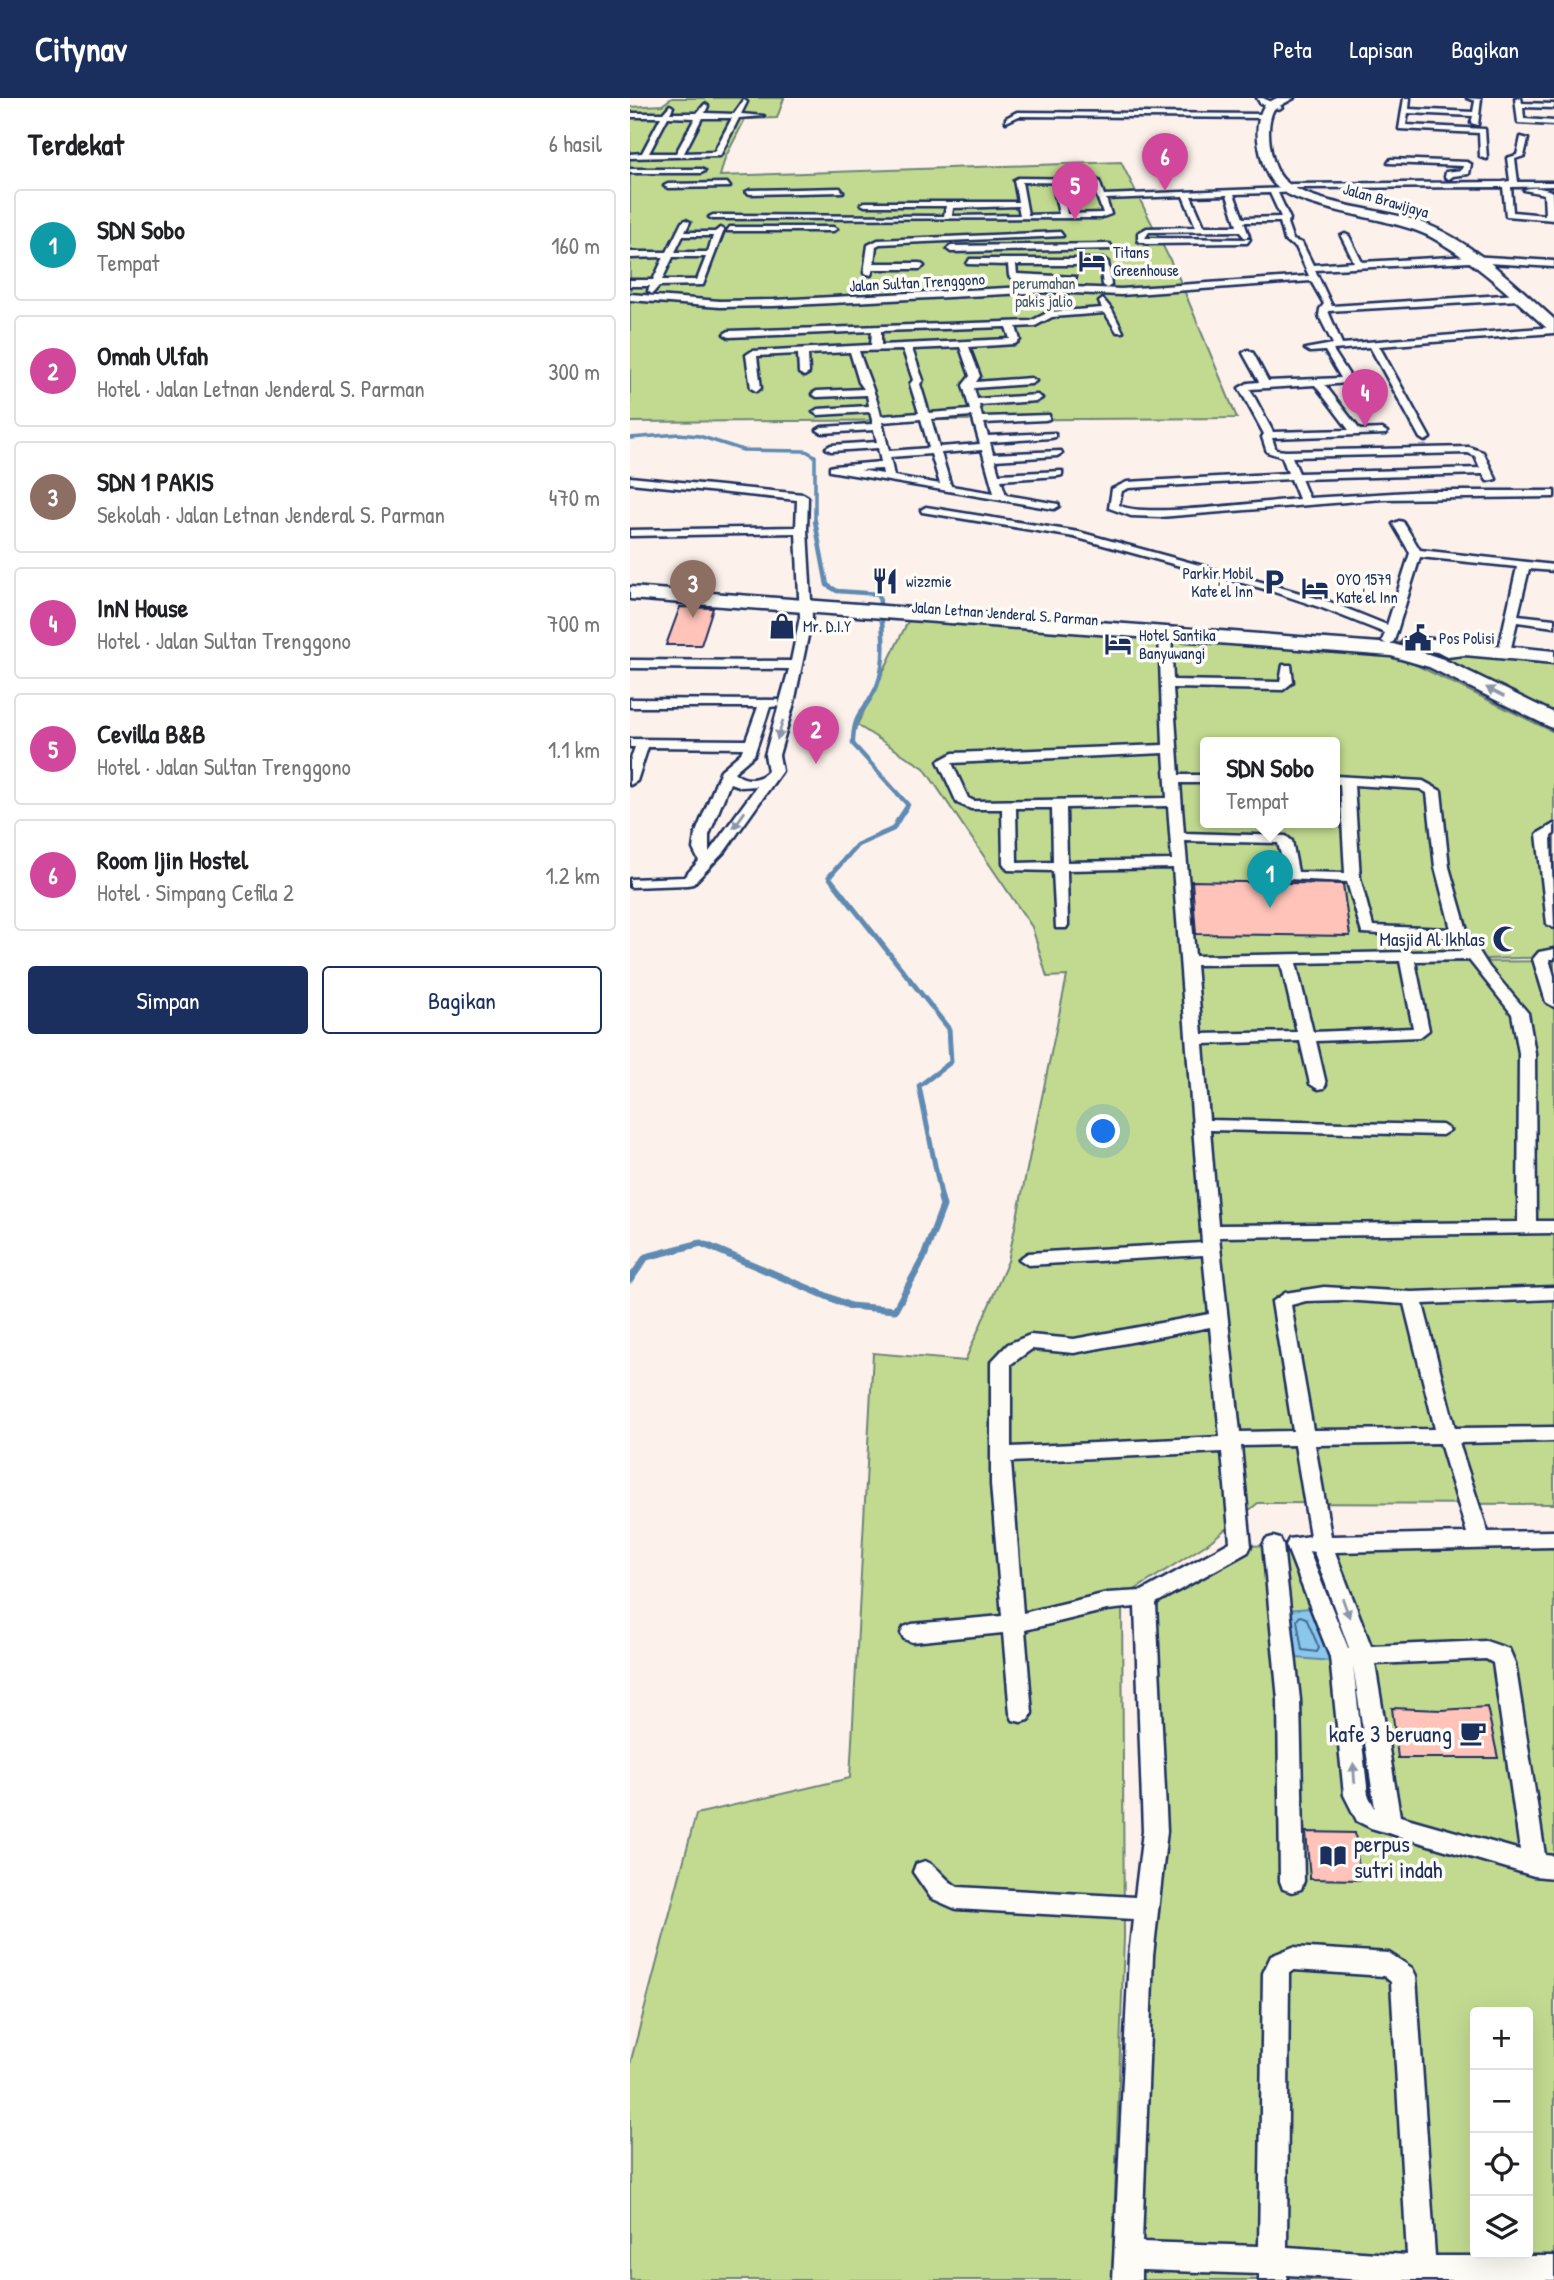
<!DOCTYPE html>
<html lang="id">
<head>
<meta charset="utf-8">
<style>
  :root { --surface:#fff; --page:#f2f2f2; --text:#202124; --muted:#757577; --line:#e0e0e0; --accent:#1b2f5e }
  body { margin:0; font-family:"Patrick Hand",sans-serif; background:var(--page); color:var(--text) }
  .controls { position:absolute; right:21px; bottom:21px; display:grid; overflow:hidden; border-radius:7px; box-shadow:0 7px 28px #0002 }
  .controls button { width:63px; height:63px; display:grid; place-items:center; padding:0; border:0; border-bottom:2px solid var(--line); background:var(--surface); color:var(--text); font:35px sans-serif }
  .you { position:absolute; left:474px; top:1034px; width:24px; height:24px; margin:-18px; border:5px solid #fff; border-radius:50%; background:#1a73e8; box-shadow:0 0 0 10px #1a73e833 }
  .badge { display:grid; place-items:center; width:46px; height:46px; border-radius:50%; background:var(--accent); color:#fff; font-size:23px; font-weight:700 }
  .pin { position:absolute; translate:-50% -58px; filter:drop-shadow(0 2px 4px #0008) }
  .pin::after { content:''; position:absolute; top:37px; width:24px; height:21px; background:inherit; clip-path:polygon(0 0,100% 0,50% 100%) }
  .popup { position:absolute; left:570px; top:639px; width:140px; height:91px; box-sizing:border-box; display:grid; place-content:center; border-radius:7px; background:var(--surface); filter:drop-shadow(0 2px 5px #0005); font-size:23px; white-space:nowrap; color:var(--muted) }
  .popup b { font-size:26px; color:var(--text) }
  .popup::after { content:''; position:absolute; left:50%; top:100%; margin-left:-14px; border:14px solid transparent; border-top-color:var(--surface) }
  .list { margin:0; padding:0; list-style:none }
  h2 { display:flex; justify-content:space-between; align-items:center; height:91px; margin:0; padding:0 28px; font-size:30px }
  h2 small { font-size:23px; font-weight:400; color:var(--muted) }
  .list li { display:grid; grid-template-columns:46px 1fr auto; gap:21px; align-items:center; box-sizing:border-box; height:112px; margin:0 14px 14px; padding:0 14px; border:2px solid var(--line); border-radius:7px }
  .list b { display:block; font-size:26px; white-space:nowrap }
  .list p { margin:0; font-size:23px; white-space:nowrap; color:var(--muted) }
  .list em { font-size:23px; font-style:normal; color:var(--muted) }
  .actions { display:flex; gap:14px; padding:21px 28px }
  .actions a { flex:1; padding:16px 0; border:2px solid var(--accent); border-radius:7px; text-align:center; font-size:24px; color:var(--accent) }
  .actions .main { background:var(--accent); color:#fff }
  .icon { flex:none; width:38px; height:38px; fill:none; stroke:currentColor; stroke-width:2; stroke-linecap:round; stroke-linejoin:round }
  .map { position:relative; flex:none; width:924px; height:2182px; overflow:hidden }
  header { display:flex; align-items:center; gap:42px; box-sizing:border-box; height:98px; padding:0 35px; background:var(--accent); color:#fff }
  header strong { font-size:33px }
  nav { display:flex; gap:38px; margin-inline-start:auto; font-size:24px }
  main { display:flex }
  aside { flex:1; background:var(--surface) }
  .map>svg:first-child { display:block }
  .green { fill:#c2da90; stroke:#6e8477; stroke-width:2; fill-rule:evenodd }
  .water { fill:#8ac7ea; stroke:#5e8ab2; stroke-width:2 }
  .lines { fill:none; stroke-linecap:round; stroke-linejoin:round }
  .shore { stroke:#476c96; stroke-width:2 }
  .stream-far3 { stroke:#5e8ab2; stroke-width:3.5 }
  .stream-far2 { stroke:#5e8ab2; stroke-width:4.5 }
  .stream-far1 { stroke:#5e8ab2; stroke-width:5 }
  .stream { stroke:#5e8ab2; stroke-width:7 }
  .building { fill:#ffc3b9; stroke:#1b2f5e; stroke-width:2 }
  .minor-casing { stroke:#1b2f5e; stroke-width:5 }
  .trunk-casing { stroke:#1b2f5e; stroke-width:5 }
  .minor { fill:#fdfcf7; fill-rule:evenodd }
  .trunk { fill:#fdfcf7; fill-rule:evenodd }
  .oneway { fill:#8c96aa }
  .labels { text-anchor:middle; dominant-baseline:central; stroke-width:7; stroke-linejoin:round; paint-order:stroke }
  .far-street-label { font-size:16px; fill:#1b2f5e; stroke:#fdfcf7 }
  .far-poi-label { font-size:16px; fill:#1b2f5e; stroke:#fdfcf7; text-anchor:start }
  .far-park-label { font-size:16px; fill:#455a6a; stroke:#fdfcf7 }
  .poi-label { font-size:19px; fill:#1b2f5e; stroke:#fdfcf7; text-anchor:end }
  .near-poi-label { font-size:23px; fill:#1b2f5e; stroke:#fdfcf7; text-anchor:end }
</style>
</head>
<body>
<header>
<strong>Citynav</strong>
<nav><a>Peta</a><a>Lapisan</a><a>Bagikan</a></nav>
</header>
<main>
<aside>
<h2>Terdekat<small>6 hasil</small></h2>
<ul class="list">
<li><span class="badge" style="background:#0f9aa8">1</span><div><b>SDN Sobo</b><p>Tempat</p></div><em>160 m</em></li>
<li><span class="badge" style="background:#d1479c">2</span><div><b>Omah Ulfah</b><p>Hotel · Jalan Letnan Jenderal S. Parman</p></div><em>300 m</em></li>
<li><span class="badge" style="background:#8d6e63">3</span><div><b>SDN 1 PAKIS</b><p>Sekolah · Jalan Letnan Jenderal S. Parman</p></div><em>470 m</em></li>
<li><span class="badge" style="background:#d1479c">4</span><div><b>InN House</b><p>Hotel · Jalan Sultan Trenggono</p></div><em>700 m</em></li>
<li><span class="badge" style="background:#d1479c">5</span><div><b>Cevilla B&amp;B</b><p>Hotel · Jalan Sultan Trenggono</p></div><em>1.1 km</em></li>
<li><span class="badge" style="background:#d1479c">6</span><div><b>Room Ijin Hostel</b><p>Hotel · Simpang Cefila 2</p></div><em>1.2 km</em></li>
</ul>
<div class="actions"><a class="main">Simpan</a><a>Bagikan</a></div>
</aside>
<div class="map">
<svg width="924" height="2182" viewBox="0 0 924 2182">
  <rect width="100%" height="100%" fill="#fdf1eb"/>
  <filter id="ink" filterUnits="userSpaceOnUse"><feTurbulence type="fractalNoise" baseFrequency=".0143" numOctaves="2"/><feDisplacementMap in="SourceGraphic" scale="14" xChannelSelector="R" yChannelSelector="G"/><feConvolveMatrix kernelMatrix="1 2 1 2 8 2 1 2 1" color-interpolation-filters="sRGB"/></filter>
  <g filter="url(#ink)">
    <path class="green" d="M42,0H154L147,20L115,21L95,60L90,78L491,64L548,178L607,320L0,324V9L32,7Z
      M279,521L741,545L924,634V859L728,865L924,863V1406L628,1405L577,1446L492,1500L494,1839L482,2182H0V1966L66,1716L220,1680L243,1255L335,1263L378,1163L437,878L417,879L402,829L294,670L227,627ZM575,644H705V724H575Z
      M744,543L924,554V628Z
      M924,1439V2182H501L519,1604L529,1493L611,1448ZM845,1914H898V2156H845Z"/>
    <path class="water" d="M679,1510L702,1563L667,1560L658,1512Z"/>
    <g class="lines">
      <path class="shore" d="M670,1518L676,1520L689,1550L687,1554L672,1552L667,1522Z"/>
      <path class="stream-far3" d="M0,340L49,336L69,338L113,352L176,353L185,358V425"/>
      <path class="stream-far2" d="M185,423L197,487L207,493L249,496C252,524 258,561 247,588C236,614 223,613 223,646L278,707L267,724"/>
      <path class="stream-far1" d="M268,722L263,731L227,747L199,779L319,931L321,964L289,988L312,1102"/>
      <path class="stream" d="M0,1182L16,1159L71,1145L220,1208L265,1212L293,1161L313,1108L311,1100"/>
    </g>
    <path class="building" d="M50,509L83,510L71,547H36Z
      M562,783L713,786L720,838L566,836Z
      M857,1609L868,1660H768L762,1610L811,1612Z
      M676,1734L725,1735L730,1782L680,1781Z"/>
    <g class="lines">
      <g class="minor-casing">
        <path id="minor" d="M627,0H633L652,9L649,11L630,5Z
          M774,0H780L779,11L843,14L845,3L837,0L851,1L848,27L841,25L843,18L778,15L776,27L855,31L857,61L850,59L849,35L769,31Z
          M885,0H891L892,5L924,6V10L893,9L894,21L924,23V27L888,25Z
          M114,2L117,4L111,16L134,18L109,20L90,58L0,60V56L12,55L31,19H0V15H33L40,7L43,9L40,15H67L75,6L78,8L75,15L104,16ZM38,19L65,20L46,55H19ZM72,20H102L84,54L54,55Z
          M387,14L635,16L639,18L635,20L389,18L376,24V20Z
          M891,39L898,41L894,58L885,61L888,84H924V88L881,89L883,114L915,117L914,96L894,92C900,88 916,90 922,94L924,122L876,118L873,89L665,90V94L648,95L660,121L657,125L663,142L672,145L683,167L724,164L711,138L715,136L719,138L732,164L840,158L924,163V169L840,164L685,172L702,208L889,196L893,199L889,202L698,213L712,246L924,229V235L749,248L800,340L795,343L790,340L740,249L703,252L721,280L717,285L695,287L730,332L752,331L757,334L756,336L642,340L646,352L656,353L839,349L853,354L866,381L857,383L853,376L671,381L679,400L796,393H924V399L753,401L530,419L501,418L479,410L482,391L497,384L658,375L652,359L637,354L632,339L634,336L609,290L618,285L629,284L613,255L618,252L623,255L638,283L711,280L695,253L680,254L675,251L703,246L689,218L690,211L694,206L681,183L491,197L417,194L144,208L90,209L0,202V196L90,203L144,202L417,188L491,191L679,178L666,149L655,143L650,124H614L619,138L615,140L609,133L519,134L515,140L620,141L617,145L517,146L508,143V135L517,130L566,129L553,98L476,101L481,116L470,120L83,121L79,119L83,117L314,118L316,108H235L231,106L235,104H388L384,82L388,80L465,81L469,83L474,97L659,90L657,88L661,86L873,84L880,83L877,60L887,57ZM392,84L462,85L473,115L437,116L432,92L428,90L424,92L429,116L398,117ZM640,95L651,119L613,120L604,96ZM597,97L607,128H574L561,98ZM388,108L390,117L322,118L323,110ZM685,287L719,332L643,334L620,291ZM838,355L845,358L850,370L669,375L662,359ZM661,381L669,401C636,403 511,421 489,407L492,393L499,390Z
          M761,61L837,64L841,66L839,76L823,78L819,81L815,79L816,74L832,72L833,68L758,65Z
          M0,71H71L75,73L71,75H0Z
          M97,85L100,89L38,90L34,88L38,86Z
          M210,90L213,94L120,96L116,94L120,92Z
          M56,122L60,124L55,134H85L90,130L94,132L73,187L29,188L22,196L18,193L20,188H0V182H23L34,159L0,160V154H37L52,124ZM53,138H83L78,154H45ZM43,159H76L67,182H32Z
          M100,129H203L207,131L203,133H97Z
          M430,134L433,138L250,146L246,148L244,165H290L294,168L290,171H243L241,177L234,175L238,147L248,142Z
          M480,146L483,151L321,154L317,151L321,148Z
          M340,161H474L478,164L481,187L477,190L473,187L470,167H386L387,176L446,179L443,184L383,181L379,178L378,167L337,166Z
          M473,201L482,212L493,234H487L475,215L422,219L405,228L386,229L390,242L385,246L339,249L350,278L346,284L401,280L406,283L401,286L344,290L347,301L407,297L412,300L407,303L349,307L352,319L419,317V321L415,322L354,325L358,338L425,335V339L421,340L360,344L363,356L431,353L432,355L427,358L365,362L369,376L432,373V377L428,378L371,382L376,397L428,406L429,408L424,411L200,373V369L204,368L251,364L248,350L201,353L196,350L201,347L247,344L244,332L192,335L187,332L192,329L243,326L240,314L188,317L183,314L188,311L239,308L237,297L187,299L182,296L187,293L234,291L229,284L220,254L178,256L179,275L174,278L169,275L168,256L127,258L131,290L126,293L121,290L116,257L122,253L241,247L242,233L99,239L94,236L99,233L401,223L419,214L472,210L469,204ZM376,229L380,241L251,247V233ZM330,249L340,278L333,287L340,312L299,315L290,286L293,282L282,251ZM273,252L283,282L280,286L289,315L251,318C246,295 236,276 229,253ZM342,318L350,346L309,349L301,321ZM291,321L299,350L259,353L252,324ZM352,352L364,395L321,388L311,355ZM301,356L310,386L264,378L260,359ZM252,371L253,376L230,372Z
          M0,379L173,396L178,399L177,432L182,519L164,605L149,657L152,673L95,753L63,786L58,787L0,789V781L54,779L69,763L63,751L65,737L91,672L111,655L113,650L18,649L7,683L0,687V663L5,649H0V641L116,642L128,609H0V601L149,602V608L140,609L124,657L104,674C114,684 129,683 138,673L135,657L159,571L0,570V562L161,563L170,519L166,435L0,438V432L166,429L167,402L0,385ZM100,685L111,689L127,688L79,754V737Z
          M296,409L449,434L646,488L700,504L757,527L780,455L763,426L769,423L773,424L790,452L924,467V473L899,471L888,517L924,521V529L887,524L880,554L874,558L868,554L887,469L790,459L764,543L758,547L752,543L755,535L692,510L638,492L444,439L292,414L291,412Z
          M535,531L541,535L543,582L650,584L653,567H661L663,584L653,592L543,590L549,677H575V685H550L554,735L656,738L662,743L668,774L715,775L710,686H705V678L793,683L811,693L819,769L838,836L859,869L898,915L905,955L906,1123H924V1135L589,1139L610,1334L663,1333L642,1204L655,1195L694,1189L782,1194L924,1189V1201L793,1206L825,1330L924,1329V1343L829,1345L858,1434L924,1433V1449L705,1454L741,1548L856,1543L879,1551L885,1565L915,1757L924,1758V1780L904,1778L741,1730L727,1723L714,1697L700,1559L656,1447L659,1441L680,1438L665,1347L611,1348L621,1448L618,1454L526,1505L537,1733L523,1858L512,2144L629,2148L633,1875L641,1858L663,1849L759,1855L782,1870L786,1878L805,2158H924V2182H733L657,2177V2182H629V2176L511,2172V2182H483L499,1858L503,1821L326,1811L301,1800L283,1774L286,1766L295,1763C309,1768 315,1783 328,1789L505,1799L513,1733L505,1509L477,1512L395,1532L402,1615L399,1622L391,1624L383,1622L380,1615L373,1535L282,1544L274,1541L271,1535L274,1529L282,1526L372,1518L361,1386V1264L378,1246L400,1237L444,1241L579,1216L573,1157L398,1167L389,1161L398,1155L572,1145L543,770L437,772L438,827L436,830H426L423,773L378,772L373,765L372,711H341L327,705L308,663L323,655L533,647L529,535ZM534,655L537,700L344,703L338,700L322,665ZM724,687L790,691L797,695L805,769L821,831L743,828L730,780ZM538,708L542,762L437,764L436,710ZM386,710H422L423,764L387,765ZM555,743L648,745L657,781L717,784L732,835L825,840L833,853L565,858ZM839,862L882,916L889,955L888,1124L588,1127L580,1032L812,1037L820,1032L812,1027L579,1022L573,946L670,943L680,986L688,991L694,990L696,986L686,943L790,939L799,932L785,863ZM770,863L783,930L683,934L666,865ZM651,866L667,934L572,936L566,867ZM713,1202L774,1206L805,1331L683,1332L661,1207L676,1203ZM580,1229L590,1339L381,1349V1266L402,1251L444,1255ZM810,1345L837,1435L701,1438L685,1347ZM592,1354L600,1444L512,1493L477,1495L393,1515L381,1364ZM679,1453L684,1454L719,1550H718ZM856,1561L863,1565L890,1752L770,1718L745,1566ZM723,1567L745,1710L738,1697ZM664,1872L754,1878L761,1884L777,2157L657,2149L659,1875Z
          M924,726V736L921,738L924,830L917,826L907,736Z
          M924,851V861H919L924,878V909L916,904L903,861L909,854Z
          M643,1439L650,1441L653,1447L670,1602L674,1783L671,1791L662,1794L653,1791L650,1783L648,1602L633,1447L636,1441Z"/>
      </g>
      <g class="trunk-casing">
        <path id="trunk" d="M647,0H664L644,11C634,28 640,68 654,82C681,108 759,111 796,126C844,145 886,187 924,221V234L919,232C882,199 845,163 801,139C762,118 672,114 645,87C636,78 632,64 630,53C626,36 626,21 635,6Z
          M0,489L763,546L774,549L772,545L775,541L782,539L924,553V565L834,557L817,559L807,554L783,551L813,561L924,615V631L799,569L761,558L0,501Z"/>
      </g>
      <use href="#minor" class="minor"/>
      <use href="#trunk" class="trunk"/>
    </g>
    <defs><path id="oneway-solid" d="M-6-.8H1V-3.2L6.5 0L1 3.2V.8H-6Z" transform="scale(1.75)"/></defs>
    <g class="oneway">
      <use href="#oneway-solid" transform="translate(865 594) rotate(-153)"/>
      <use href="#oneway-solid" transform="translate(150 632) rotate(107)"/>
      <use href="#oneway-solid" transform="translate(109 722) rotate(125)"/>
      <use href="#oneway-solid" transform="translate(716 1510) rotate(70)"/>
      <use href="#oneway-solid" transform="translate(724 1675) rotate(-94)"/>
    </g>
  </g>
  <defs>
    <g id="hotel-bare" transform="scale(2.1)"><path d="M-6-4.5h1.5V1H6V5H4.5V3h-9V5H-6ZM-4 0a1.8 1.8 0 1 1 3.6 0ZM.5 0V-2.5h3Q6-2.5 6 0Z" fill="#1b2f5e" stroke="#fdfcf7" stroke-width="2.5" paint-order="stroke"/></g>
    <g id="restaurant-bare" transform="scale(2.1)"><path d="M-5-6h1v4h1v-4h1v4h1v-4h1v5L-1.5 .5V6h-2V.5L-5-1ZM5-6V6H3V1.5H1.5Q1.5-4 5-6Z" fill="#1b2f5e" stroke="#fdfcf7" stroke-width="2.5" paint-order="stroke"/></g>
    <g id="parking-bare" transform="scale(2.1)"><path d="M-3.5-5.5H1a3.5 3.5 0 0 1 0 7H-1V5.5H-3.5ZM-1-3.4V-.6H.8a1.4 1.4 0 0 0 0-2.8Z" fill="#1b2f5e" stroke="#fdfcf7" stroke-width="2.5" paint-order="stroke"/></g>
    <g id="shop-bare" transform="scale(2.1)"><path d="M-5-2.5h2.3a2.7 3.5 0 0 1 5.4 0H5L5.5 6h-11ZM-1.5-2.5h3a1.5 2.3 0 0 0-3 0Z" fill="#1b2f5e" stroke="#fdfcf7" stroke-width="2.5" paint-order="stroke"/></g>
    <g id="civic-bare" transform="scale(2.1)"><path d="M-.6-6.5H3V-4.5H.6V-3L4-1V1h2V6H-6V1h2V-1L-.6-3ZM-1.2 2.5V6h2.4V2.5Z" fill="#1b2f5e" stroke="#fdfcf7" stroke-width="2.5" paint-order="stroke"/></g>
    <g id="mosque-bare" transform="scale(2.1)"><path d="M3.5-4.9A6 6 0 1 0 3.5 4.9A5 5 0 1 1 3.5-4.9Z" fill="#1b2f5e" stroke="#fdfcf7" stroke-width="2.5" paint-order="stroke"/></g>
    <g id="cafe-bare" transform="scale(2.1)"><path d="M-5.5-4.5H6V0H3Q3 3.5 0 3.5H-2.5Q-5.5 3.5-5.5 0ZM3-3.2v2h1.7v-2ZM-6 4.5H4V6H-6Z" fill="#1b2f5e" stroke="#fdfcf7" stroke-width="2.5" paint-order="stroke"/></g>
    <g id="library-bare" transform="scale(2.1)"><path d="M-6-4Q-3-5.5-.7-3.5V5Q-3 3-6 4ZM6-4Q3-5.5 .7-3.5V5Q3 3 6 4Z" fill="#1b2f5e" stroke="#fdfcf7" stroke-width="2.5" paint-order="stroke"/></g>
  </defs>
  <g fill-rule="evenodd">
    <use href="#hotel-bare" x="462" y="163"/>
    <use href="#restaurant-bare" x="255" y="483"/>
    <use href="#parking-bare" x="644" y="484"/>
    <use href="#hotel-bare" x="685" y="490"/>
    <use href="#shop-bare" x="152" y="528"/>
    <use href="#civic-bare" x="788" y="540"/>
    <use href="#hotel-bare" x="488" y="546"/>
    <use href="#mosque-bare" x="876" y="841"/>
    <use href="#cafe-bare" x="843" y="1635"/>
    <use href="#library-bare" x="703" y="1758"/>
  </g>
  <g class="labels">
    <g class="far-street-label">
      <text transform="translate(756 102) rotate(16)">Jalan Brawijaya</text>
      <text transform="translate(287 184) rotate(-3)">Jalan Sultan Trenggono</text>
      <text transform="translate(375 515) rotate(4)">Jalan Letnan Jenderal S. Parman</text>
    </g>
    <g class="far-poi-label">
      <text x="483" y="154">Titans<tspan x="483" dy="18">Greenhouse</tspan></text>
      <text x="623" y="475" text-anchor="end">Parkir Mobil<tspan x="623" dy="18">Kate'el Inn</tspan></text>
      <text x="706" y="481">OYO 1579<tspan x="706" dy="18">Kate'el Inn</tspan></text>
      <text x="276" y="483">wizzmie</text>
      <text x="173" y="528">Mr. D.I.Y</text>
      <text x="509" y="537">Hotel Santika<tspan x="509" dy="18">Banyuwangi</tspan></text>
      <text x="809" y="540">Pos Polisi</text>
    </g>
    <g class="far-park-label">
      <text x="414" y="185">perumahan<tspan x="414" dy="18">pakis jalio</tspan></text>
    </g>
    <g class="poi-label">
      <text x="855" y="841">Masjid Al Ikhlas</text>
    </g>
    <g class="near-poi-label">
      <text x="822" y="1635">kafe 3 beruang</text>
      <text x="724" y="1745" text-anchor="start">perpus<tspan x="724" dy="26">sutri indah</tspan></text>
    </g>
  </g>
</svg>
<div class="controls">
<button>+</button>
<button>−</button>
<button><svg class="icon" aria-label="locate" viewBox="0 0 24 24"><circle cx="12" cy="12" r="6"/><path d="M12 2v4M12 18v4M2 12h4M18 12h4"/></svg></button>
<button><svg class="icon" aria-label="layers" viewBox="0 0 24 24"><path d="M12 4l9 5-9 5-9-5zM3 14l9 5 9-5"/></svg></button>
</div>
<div class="you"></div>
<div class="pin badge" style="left:640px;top:810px;background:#0f9aa8">1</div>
<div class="popup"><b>SDN Sobo</b>Tempat</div>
<div class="pin badge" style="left:186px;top:666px;background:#d1479c">2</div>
<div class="pin badge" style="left:63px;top:520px;background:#8d6e63">3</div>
<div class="pin badge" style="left:735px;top:329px;background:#d1479c">4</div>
<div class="pin badge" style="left:445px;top:122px;background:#d1479c">5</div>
<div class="pin badge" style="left:535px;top:93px;background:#d1479c">6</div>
</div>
</main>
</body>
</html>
